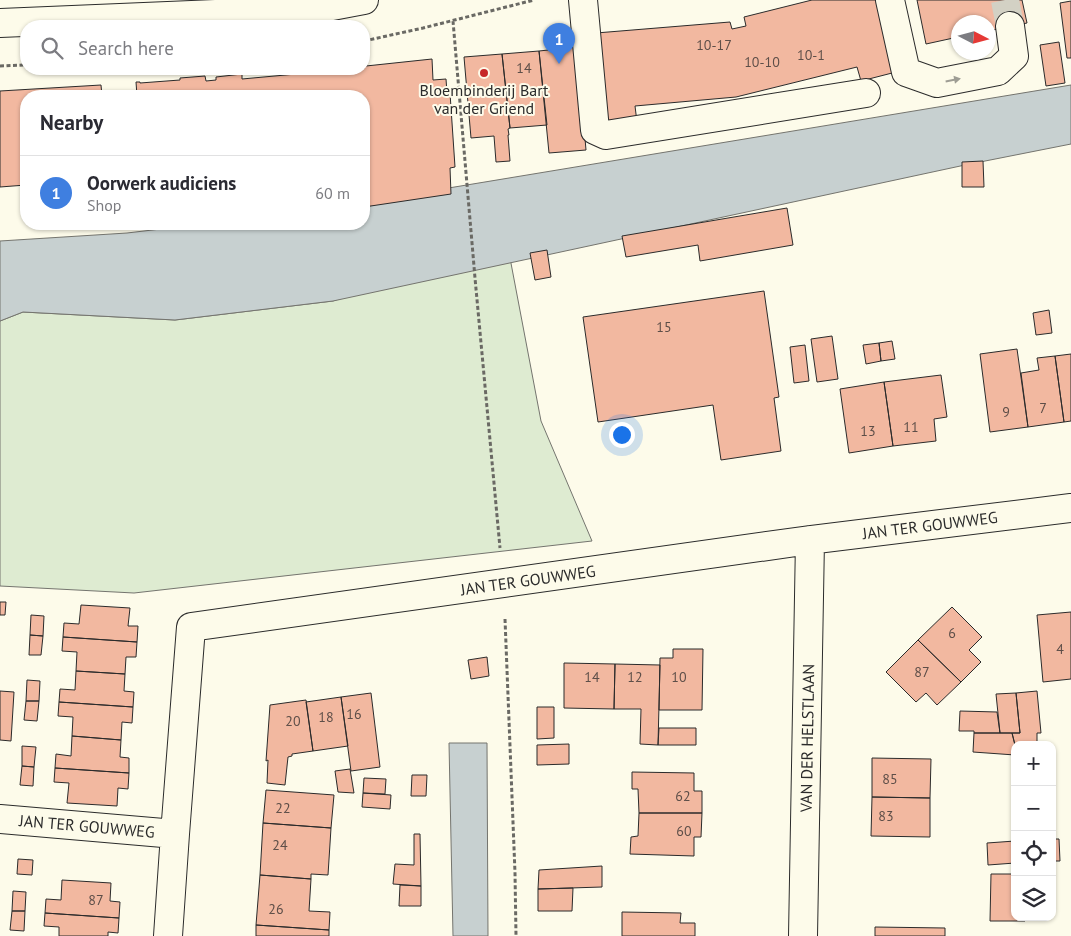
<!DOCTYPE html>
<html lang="en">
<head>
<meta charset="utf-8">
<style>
  :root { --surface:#fff; --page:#f2f2f3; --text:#2b2b33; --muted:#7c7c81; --line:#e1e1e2; --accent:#b45309 }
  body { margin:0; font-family:"PT Sans",sans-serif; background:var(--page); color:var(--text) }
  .controls { position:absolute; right:15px; bottom:15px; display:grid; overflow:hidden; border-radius:10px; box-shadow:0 1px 4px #0004 }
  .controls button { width:45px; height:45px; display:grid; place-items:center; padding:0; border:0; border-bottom:1px solid var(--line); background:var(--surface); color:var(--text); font:25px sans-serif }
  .compass { position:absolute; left:951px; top:15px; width:45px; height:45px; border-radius:50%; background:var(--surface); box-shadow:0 1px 4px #0004; rotate:96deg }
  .you { position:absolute; left:621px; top:434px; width:18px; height:18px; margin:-12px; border:4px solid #fff; border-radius:50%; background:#1a73e8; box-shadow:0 0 0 8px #1a73e833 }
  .badge { display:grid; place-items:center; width:32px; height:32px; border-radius:50%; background:var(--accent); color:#fff; font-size:16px; font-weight:700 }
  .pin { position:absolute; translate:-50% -41px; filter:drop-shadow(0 1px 2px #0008) }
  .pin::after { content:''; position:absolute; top:26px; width:18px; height:15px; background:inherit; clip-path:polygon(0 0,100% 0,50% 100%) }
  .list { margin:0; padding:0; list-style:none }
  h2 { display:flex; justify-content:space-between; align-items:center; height:65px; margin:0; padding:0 20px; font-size:21px }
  h2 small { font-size:16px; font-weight:400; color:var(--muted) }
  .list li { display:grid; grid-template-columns:32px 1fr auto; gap:15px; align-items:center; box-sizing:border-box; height:75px; padding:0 20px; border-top:1px solid var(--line) }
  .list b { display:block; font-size:19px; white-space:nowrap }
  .list p { margin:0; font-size:16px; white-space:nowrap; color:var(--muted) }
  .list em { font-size:16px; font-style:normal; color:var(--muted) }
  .icon { flex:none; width:28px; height:28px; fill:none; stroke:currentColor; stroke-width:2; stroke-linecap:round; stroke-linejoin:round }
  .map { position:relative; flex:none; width:1071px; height:936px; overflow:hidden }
  .search { position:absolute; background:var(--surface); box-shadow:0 1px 4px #0004; left:20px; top:20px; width:350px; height:55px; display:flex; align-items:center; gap:12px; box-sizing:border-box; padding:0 18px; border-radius:20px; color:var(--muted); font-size:19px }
  .panel { position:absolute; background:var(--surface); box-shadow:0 1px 4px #0004; left:20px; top:90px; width:350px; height:140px; border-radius:20px }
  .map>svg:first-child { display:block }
  .green { fill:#deebd1; stroke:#74746e }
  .water { fill:#c7d0d0; stroke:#74746e }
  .building { fill:#f2b8a0; stroke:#2b2b2b }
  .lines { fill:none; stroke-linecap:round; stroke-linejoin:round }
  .minor-tunnel { stroke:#d3d1c4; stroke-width:28; stroke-dasharray:28 14; stroke-linecap:butt }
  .minor-casing { stroke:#2b2b2b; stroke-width:30 }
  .path { stroke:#6a6964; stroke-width:3; stroke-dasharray:4 2.5; stroke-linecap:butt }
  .minor { stroke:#fdfbea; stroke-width:28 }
  .oneway { fill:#9e9d94 }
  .poi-dot { fill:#c62828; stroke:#fdfbea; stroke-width:2 }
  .labels { text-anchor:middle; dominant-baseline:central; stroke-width:4; stroke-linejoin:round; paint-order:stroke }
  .number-label { font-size:14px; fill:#5d4e48 }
  .poi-label { font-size:16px; fill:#2b2b2b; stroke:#fdfbea }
  .street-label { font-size:16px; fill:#2b2b2b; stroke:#fdfbea }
</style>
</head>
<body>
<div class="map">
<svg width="1071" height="936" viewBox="0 0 1071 936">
  <rect width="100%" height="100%" fill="#fdfbea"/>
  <path class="green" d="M491,250L510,258L541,421L592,541L134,593L0,586V321L23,312L175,320L333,301Z"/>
  <path class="water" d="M1071,85V144L965,165L333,301L175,320L23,312L0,321V241L127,233L203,224H364V202Z
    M449,743H487L488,936H453Z"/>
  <path class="building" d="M812,0H878L896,72L861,81L857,67L736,97L635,106L637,122L605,125L596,33L730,22L732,29L746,26L744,17Z
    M917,0H1022L1027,23L988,31V22H958V37L926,44Z
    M1071,1V58H1067L1060,3Z
    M1059,42L1065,83L1046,86L1040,45Z
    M577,47L586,150L549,153L539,51Z
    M539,51L547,125L510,128L502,54Z
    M502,54L510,128L508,129L509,135H508L510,161L496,162L494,136L471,138L464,57Z
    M432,59L433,80L446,79L447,93H450L455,167L450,168L451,194L364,207V96H137L136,82H140V83L180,80V78L205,76L206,81L216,80V77L242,74V79L307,73V70L322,69H331V71L341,70V69H364V64H365L366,66Z
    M101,85L102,96H26V163H25L26,185L0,187V91Z
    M983,161L984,187H962V162Z
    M787,208L793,245L700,261L698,245L626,257L622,236Z
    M547,250L551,277L535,280L530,253Z
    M764,291L779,397L774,398L781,451L721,460L713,405L598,422L583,317Z
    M1049,310L1052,333L1036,335L1033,313Z
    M832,336L838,379L817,382L811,339Z
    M892,341L895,359L881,361L879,343Z
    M879,343L881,361L866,364L863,345Z
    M805,345L809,381L794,383L790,347Z
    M1017,349L1028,427L990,432L980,354Z
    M1071,354V421L1064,422L1055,356Z
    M1055,356L1064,422L1028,427L1021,373L1039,370L1037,358Z
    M941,375L947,417L934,419L936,441L893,446L884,382Z
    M884,382L893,446L849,453L840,389Z
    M0,602H6L5,615H0Z
    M81,605L130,608L128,626H138L137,642L63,637L64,623L79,624Z
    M952,607L982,637L969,650L981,662L961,682L918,640Z
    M1071,612V679L1043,682L1037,615Z
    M31,615L44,616L43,636L30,635Z
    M30,635L43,636L41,655H29Z
    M63,637L137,642L136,657H126L125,674L76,671L77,652L62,651Z
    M918,640L961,682L937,705L926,693L916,702L886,672Z
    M673,649H703L702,710H659L660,658H673Z
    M487,657L489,676L471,679L468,660Z
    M564,663L615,664L614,709L564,708Z
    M615,664L660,665L658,745L640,744L641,709H614Z
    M76,671L125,674L124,691L134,692L133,707L59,702L60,689L75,690Z
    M27,680L40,681L39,701H26Z
    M0,691L14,692L11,741L0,740Z
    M1037,691L1041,733H1037V745H1015L1012,733H1020L1016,693Z
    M371,693L380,767L351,771L341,697Z
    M1016,693L1020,733H1000L996,694Z
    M341,697L348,746L313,751L306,702Z
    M306,700L313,751L292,754V756L288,757L285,785L267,783L268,760L266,761L270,705Z
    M26,701H39L37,721L24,720Z
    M59,702L133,707L132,723L122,722L121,740L72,736L73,717L58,716Z
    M537,707H554V738L537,739Z
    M960,711L997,712L1000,733H974V731H959Z
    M659,728H696V745H658Z
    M974,733H1012L1015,745V755L973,752Z
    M72,736L121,740L120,757L129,758V773L55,768L56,754L71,756Z
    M569,744V764L537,765V745Z
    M22,746L36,747L34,767L22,766Z
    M872,758L931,759L930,798L872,797Z
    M22,766L34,767L33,786L20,785Z
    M55,768L129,773L128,789L118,788L117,806L67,803L69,783L54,782Z
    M350,769L354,793L338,792L335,771Z
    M632,772L694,773V791H702V813H639L638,789H632Z
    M412,775H427L426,796H411Z
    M364,778L386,779L385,794L363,793Z
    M266,790L334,795L331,828L263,823Z
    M363,793L391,795L390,809L362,807Z
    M872,797L930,798V837L871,836Z
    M639,813H702L701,837H694V856L630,854L631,837L638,836Z
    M263,823L331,828L328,875L311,874V879L260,875Z
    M414,834H420L421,886L393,884L395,864L414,865Z
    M1052,839H1059L1060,861H1052Z
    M1015,841V863L988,865L987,843Z
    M18,859L33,860L32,875L17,874Z
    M602,866V887L538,889L539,870Z
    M991,874H1015V917H1025V921H990Z
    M260,875L311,879L309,911L330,912L329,930L256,925Z
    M62,880L111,883L110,901L120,902L119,918L45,913L46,899L61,900Z
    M400,885L421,886V906H399Z
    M573,888L572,911H538V889Z
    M13,891L26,892L25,911H12Z
    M12,911H25L24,931L10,930Z
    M622,912L681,913L680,923H695V936H622Z
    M45,913L119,918L118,933L108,932V936H59V927L44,926Z
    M256,925L329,930V936H256Z
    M875,927L945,928V936H875Z"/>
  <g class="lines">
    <path class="minor-tunnel" d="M1005,0L1010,26"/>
    <g class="minor-casing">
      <path id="minor" d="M583,0L595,130L606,135L866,93
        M890,0L906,72L937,83L998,71L1014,56L1010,26
        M0,23L311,10L364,0
        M0,819L175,834
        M168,936L175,834L191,627L810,540L1071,508
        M803,936L810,540"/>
    </g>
    <path class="path" d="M453,21L475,278L500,548
      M364,41L423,28L534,0
      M0,66L26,65
      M505,619L515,873L516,936"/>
    <use href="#minor" class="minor"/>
  </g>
  <defs><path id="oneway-solid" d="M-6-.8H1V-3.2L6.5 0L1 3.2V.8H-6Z" transform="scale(1.25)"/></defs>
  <use class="oneway" href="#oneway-solid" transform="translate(953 80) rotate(-11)"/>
  <circle class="poi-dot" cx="484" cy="73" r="5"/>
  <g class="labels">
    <g class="number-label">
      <text x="714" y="45">10-17</text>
      <text x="811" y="55">10-1</text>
      <text x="762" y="62">10-10</text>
      <text x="524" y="68">14</text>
      <text x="664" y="327">15</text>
      <text x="1043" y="408">7</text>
      <text x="1006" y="412">9</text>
      <text x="911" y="427">11</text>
      <text x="868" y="431">13</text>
      <text x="952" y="633">6</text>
      <text x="1060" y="649">4</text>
      <text x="922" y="672">87</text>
      <text x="592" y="677">14</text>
      <text x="635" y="677">12</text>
      <text x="679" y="677">10</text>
      <text x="354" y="714">16</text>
      <text x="326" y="717">18</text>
      <text x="293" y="721">20</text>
      <text x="890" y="779">85</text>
      <text x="683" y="796">62</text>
      <text x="283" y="808">22</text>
      <text x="886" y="816">83</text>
      <text x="684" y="831">60</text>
      <text x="280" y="845">24</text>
      <text x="96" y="900">87</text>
      <text x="276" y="909">26</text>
    </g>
    <g class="poi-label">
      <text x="484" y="90">Bloembinderij Bart<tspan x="484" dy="18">van der Griend</tspan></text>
    </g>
    <g class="street-label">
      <text transform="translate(930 525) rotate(-7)">JAN TER GOUWWEG</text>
      <text transform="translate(528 580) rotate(-8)">JAN TER GOUWWEG</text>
      <text transform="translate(807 738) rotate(-89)">VAN DER HELSTLAAN</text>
      <text transform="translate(87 826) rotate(5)">JAN TER GOUWWEG</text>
    </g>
  </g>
</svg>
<div class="controls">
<button>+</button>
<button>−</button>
<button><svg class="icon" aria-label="locate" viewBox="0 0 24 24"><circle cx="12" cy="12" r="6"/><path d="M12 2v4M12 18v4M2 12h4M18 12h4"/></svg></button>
<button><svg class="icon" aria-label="layers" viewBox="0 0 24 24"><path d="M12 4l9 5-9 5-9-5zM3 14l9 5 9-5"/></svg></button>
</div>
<svg class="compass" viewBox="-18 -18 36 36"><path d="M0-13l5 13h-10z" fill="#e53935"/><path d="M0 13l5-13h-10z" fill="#7c7c81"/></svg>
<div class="you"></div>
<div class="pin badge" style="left:559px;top:64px;background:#3f7fe0">1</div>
<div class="search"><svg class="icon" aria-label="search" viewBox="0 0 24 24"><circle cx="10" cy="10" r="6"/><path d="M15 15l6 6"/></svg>Search here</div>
<section class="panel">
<h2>Nearby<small></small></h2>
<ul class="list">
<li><span class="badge" style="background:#3f7fe0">1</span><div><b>Oorwerk audiciens</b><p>Shop</p></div><em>60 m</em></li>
</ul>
</section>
</div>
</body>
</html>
